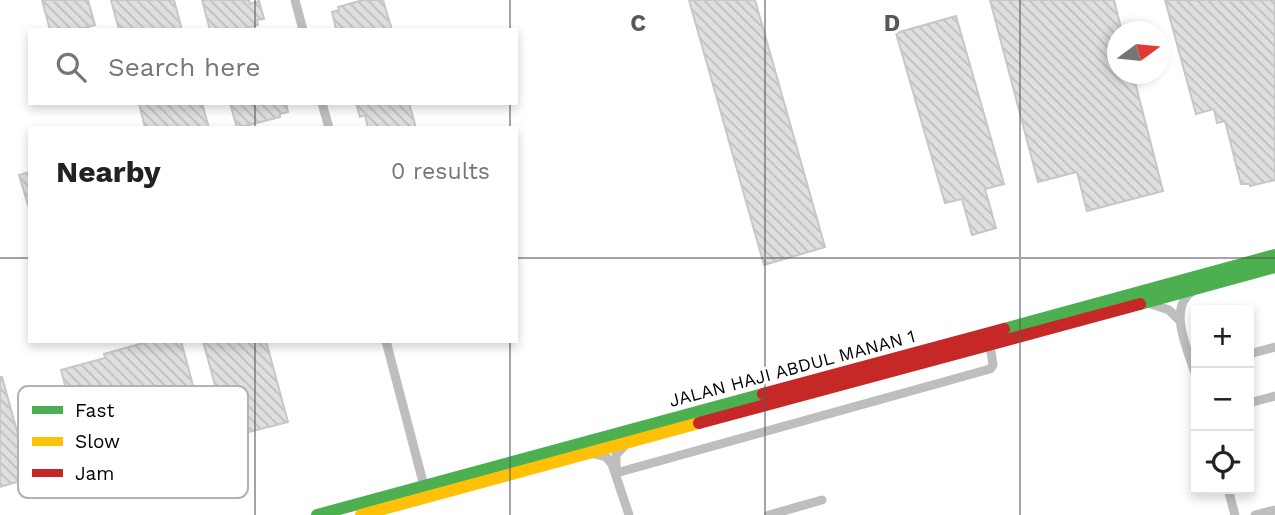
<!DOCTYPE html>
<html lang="en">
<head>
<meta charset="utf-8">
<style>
  :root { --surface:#fff; --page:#f6f6f6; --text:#222; --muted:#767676; --line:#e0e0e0 }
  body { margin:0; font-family:"Work Sans",sans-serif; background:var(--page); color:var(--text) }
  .controls { position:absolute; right:21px; bottom:21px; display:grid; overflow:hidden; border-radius:0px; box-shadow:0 4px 10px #0003 }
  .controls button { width:63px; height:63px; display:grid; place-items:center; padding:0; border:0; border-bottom:2px solid var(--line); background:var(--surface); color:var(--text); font:35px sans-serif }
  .compass { position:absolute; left:1107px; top:21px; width:63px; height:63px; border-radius:50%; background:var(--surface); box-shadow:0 4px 10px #0003; rotate:75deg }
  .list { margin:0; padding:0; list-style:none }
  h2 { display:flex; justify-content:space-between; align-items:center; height:91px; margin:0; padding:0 28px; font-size:30px }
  h2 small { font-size:23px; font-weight:400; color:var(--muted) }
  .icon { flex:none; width:38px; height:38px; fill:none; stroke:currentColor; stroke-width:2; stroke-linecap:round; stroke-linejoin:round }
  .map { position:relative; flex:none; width:1275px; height:515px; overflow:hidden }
  .search { position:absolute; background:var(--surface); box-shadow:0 4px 10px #0003; left:28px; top:28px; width:490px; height:77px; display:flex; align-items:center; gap:18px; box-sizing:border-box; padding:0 24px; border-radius:0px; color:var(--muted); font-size:26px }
  .panel { position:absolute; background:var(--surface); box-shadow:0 4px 10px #0003; left:28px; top:126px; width:490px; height:217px; border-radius:0px }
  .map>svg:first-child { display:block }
  .building { fill:url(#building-back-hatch); stroke:#c7c7c7; stroke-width:2 }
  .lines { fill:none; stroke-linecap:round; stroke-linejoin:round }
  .street { stroke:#bebebe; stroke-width:9 }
  .fast { stroke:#4caf50; stroke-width:12 }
  .slow { stroke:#ffc107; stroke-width:12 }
  .jam { stroke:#c62828; stroke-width:12 }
  .grid { fill:none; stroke:#595959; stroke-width:2; stroke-opacity:0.55 }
  .labels { text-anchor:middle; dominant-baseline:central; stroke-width:6; stroke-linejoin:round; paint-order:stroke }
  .street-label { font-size:18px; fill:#000; stroke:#fff }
  .key { fill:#fff; stroke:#b2b2b2; stroke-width:2 }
  .key-label { font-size:19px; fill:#000 }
  .grid-label { font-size:23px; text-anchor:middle; font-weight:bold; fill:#595959; stroke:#fff; stroke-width:6; stroke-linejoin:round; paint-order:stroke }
</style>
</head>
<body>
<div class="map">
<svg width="1275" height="515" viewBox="0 0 1275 515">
  <defs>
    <pattern id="building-back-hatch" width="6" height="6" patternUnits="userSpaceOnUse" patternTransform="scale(1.75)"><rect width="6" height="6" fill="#dfdfdf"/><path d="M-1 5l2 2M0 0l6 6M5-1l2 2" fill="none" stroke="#bebebe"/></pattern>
  </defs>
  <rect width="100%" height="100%" fill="#fff"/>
  <path class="building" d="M42,0H88L95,25L77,30H50Z
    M111,0H174L182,30H119Z
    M202,0H249L250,4L259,1L264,19L257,20L258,25L240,30H210Z
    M363,0H383L392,30L336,29L332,12L339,10L338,7Z
    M689,0H755L825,247L764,265Z
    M990,0H1114L1122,32H1117V74H1133L1163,191L1087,211L1077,172L1038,182Z
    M1165,0H1275V180L1250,186V184H1241L1225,121L1217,123L1214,109L1196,114Z
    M956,16L1004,184L985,189L996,228L972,235L962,199L945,203L896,33Z
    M139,103H202L209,128H145Z
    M230,103H286L288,112L280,114V117L237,128Z
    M356,103H409L416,128H368L365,115L360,117Z
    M30,172V205H28L19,175Z
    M150,341H181L214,464L95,496L61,370L105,358L104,354Z
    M203,341H266L288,422L229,437Z
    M0,377H2L30,478L0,487Z"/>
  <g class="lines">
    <path class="street" d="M295,0L303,30
      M322,103L329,128
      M1193,291C1166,308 1189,352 1196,376
      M1148,303L1169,310L1180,321
      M386,341L424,486
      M1249,354L1275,347
      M1249,403L1275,396
      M591,453L606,457L612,464L629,515
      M616,471V455L626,444
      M616,473L990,369L993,365L990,345
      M1228,489L1235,515
      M769,515L822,500
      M1255,515L1275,510"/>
    <path class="fast" d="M1140,304L1275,267
      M1004,329L1275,255
      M317,515L763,394"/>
    <path class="slow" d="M361,515L699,423"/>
    <path class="jam" d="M763,394L1004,329
      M699,423L1140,304"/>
  </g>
  <path class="grid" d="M255,0V30M510,0V30M765,0V515M1020,0V515M255,103V128M510,103V128M0,258H30M516,258H1275M255,341V515M510,341V515"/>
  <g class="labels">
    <g class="street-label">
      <text transform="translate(792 368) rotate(-15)">JALAN HAJI ABDUL MANAN 1</text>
    </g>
  </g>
  <rect x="18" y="386" width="230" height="112" rx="10" class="key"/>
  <rect x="32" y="406" width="31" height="8" fill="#4caf50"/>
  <rect x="32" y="437" width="31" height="9" fill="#ffc107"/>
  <rect x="32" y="469" width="31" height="8" fill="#c62828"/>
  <g class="key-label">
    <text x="75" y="417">Fast</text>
    <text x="75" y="448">Slow</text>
    <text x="75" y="480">Jam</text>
  </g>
  <g class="grid-label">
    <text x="638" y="31">C</text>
    <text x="892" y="31">D</text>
  </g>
</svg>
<div class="controls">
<button>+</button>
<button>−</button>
<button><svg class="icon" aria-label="locate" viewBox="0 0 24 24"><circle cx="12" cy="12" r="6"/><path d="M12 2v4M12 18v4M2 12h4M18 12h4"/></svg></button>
</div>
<svg class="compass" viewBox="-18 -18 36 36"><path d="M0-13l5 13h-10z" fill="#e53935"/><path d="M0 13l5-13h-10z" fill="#767676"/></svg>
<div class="search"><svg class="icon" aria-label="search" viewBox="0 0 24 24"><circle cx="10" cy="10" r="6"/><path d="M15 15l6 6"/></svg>Search here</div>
<section class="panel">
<h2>Nearby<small>0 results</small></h2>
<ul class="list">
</ul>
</section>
</div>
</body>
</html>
